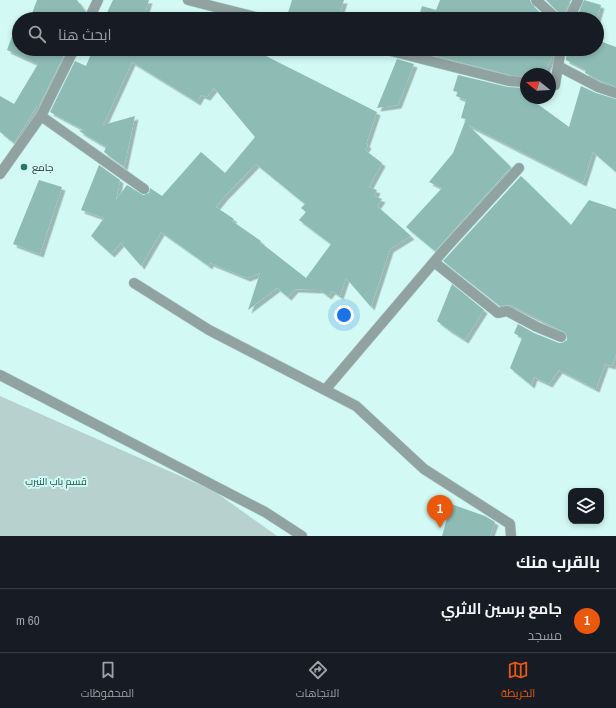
<!DOCTYPE html>
<html lang="ar">
<head>
<meta charset="utf-8">
<style>
  :root { --surface:#171b24; --page:#242831; --text:#f1f3f6; --muted:#9ea1a6; --line:#363941; --accent:#ea580c }
  body { margin:0; font-family:"Archivo Narrow",Cairo,sans-serif; background:var(--page); color:var(--text); direction:rtl }
  .controls { position:absolute; right:12px; bottom:12px; display:grid; overflow:hidden; border-radius:8px; box-shadow:0 2px 6px #0003 }
  .controls button { width:36px; height:36px; display:grid; place-items:center; padding:0; border:0; border-bottom:1px solid var(--line); background:var(--surface); color:var(--text); font:20px sans-serif }
  .compass { position:absolute; left:520px; top:68px; width:36px; height:36px; border-radius:50%; background:var(--surface); box-shadow:0 2px 6px #0003; rotate:288deg }
  .you { position:absolute; left:344px; top:315px; width:14px; height:14px; margin:-10px; border:3px solid #fff; border-radius:50%; background:#1a73e8; box-shadow:0 0 0 6px #1a73e833 }
  .badge { display:grid; place-items:center; width:26px; height:26px; border-radius:50%; background:var(--accent); color:#fff; font-size:13px; font-weight:700 }
  .pin { position:absolute; translate:-50% -33px; filter:drop-shadow(0 1px 2px #0008) }
  .pin::after { content:''; position:absolute; top:21px; width:14px; height:12px; background:inherit; clip-path:polygon(0 0,100% 0,50% 100%) }
  .list { margin:0; padding:0; list-style:none }
  h2 { display:flex; justify-content:space-between; align-items:center; height:52px; margin:0; padding:0 16px; font-size:17px }
  h2 small { font-size:13px; font-weight:400; color:var(--muted) }
  .list li { display:grid; grid-template-columns:26px 1fr auto; gap:12px; align-items:center; box-sizing:border-box; height:64px; padding:0 16px; border-top:1px solid var(--line) }
  .list b { display:block; font-size:15px; white-space:nowrap }
  .list p { margin:0; font-size:13px; white-space:nowrap; color:var(--muted) }
  .list em { font-size:13px; font-style:normal; color:var(--muted) }
  .icon { flex:none; width:22px; height:22px; fill:none; stroke:currentColor; stroke-width:2; stroke-linecap:round; stroke-linejoin:round }
  .map { position:relative; flex:none; width:616px; height:536px; overflow:hidden; direction:ltr }
  .search { position:absolute; background:var(--surface); box-shadow:0 2px 6px #0003; left:12px; right:12px; top:12px; height:44px; display:flex; align-items:center; gap:10px; box-sizing:border-box; padding:0 14px; border-radius:22px; color:var(--muted); font-size:15px }
  .sheet { height:116px; background:var(--surface) }
  nav { display:flex; justify-content:space-around; align-items:center; box-sizing:border-box; height:56px; border-top:1px solid var(--line); background:var(--surface); font-size:11px; color:var(--muted) }
  nav a { display:grid; justify-items:center; gap:2px }
  nav .on { color:var(--accent) }
  .map>svg:first-child { display:block }
  .green { fill:#b7d2ce }
  .building { fill:#8ebcb5; fill-rule:evenodd; filter:url(#shadow) }
  .lines { fill:none; stroke-linecap:round; stroke-linejoin:round }
  .minor-casing { stroke:#b1d3ce; stroke-width:11 }
  .tertiary-casing { stroke:#b1d3ce; stroke-width:11 }
  .minor { stroke:#90a3a0; stroke-width:10 }
  .tertiary { stroke:#90a3a0; stroke-width:10 }
  .poi-dot { fill:#2b736b; stroke:#d2f9f3; stroke-width:1.5 }
  .labels { text-anchor:middle; dominant-baseline:central; stroke-width:4; stroke-linejoin:round; paint-order:stroke }
  .poi-label { font-size:10px; fill:#182725; stroke:#d2f9f3; text-anchor:start }
  .park-label { font-size:10px; fill:#16554e; stroke:#d2f9f3 }
</style>
</head>
<body>
<div class="map">
<svg width="616" height="536" viewBox="0 0 616 536">
  <defs>
    <filter id="shadow"><feDropShadow dx="3.5" dy="3.5" stdDeviation="0" flood-color="#0004"/></filter>
  </defs>
  <rect width="100%" height="100%" fill="#d2f9f3"/>
  <path class="green" d="M0,396L214,491L277,536H0Z"/>
  <path class="building" d="M37,0H77L85,11L83,19H30Z
    M113,0H149L143,19H104Z
    M292,0H344L338,19H286Z
    M440,0H530L532,5L547,19H418L422,6L436,10Z
    M546,0H571L563,17Z
    M584,0L601,5L597,19H576Z
    M14,31L19,34V49H51L64,55L39,106H37L14,143L0,132V96L14,104L38,64L7,50Z
    M597,40L616,47V86L601,81L585,73L586,70L566,60L567,49H597Z
    M93,49H252L377,112L366,144L368,145L365,150L382,163L369,187L377,190L374,196L382,199L377,206L411,236L390,249L371,307L346,278L340,296L332,291L328,296L320,290L295,289L288,297L277,288L248,310L260,273L247,278L210,263L209,266L161,232L141,266L121,243L111,254L91,236L104,218L81,210L99,165L120,180L116,200L127,185L143,195L149,193L150,188L162,196L201,152L225,173L255,137L214,88L207,97L201,95L197,102L132,62L103,125L135,116L124,167L104,152L106,147L79,131L84,130L50,112L75,61L86,66ZM256,164L305,204L301,208L306,212L299,220L331,244L306,278L260,242L261,241L232,221L234,219L216,207L224,197Z
    M409,49H554L553,54L544,74H526V75H510Z
    M397,59L414,64L398,105L377,108Z
    M458,75L508,87L526,88V98H533L532,100L569,127L581,86L596,93L616,99V172L593,152L583,183L468,125L511,167L435,251L406,227L442,188L429,182L453,153L466,119L461,118L466,100L456,96L458,92L453,91Z
    M521,176L571,225L589,200L616,209V355L612,366L605,364L596,389L559,370L549,384L534,377L531,385L510,368L522,338L514,333L518,324L534,333L559,343H562L567,340L566,333L510,305L500,306L443,261Z
    M39,180L62,187L40,254L13,244Z
    M452,284L484,310L465,340L449,330L437,321Z
    M451,504L485,516L495,522L490,536H442Z"/>
  <g class="lines">
    <g class="minor-casing">
      <path id="minor" d="M188,0L263,19
        M536,0L557,19
        M89,19L98,0
        M569,19L578,0
        M383,49L509,81L526,82
        M558,66L561,49
        M550,85H555L558,66L598,87L616,93
        M41,116L144,189
        M0,174L41,116L74,49
        M434,262L498,313L507,311L537,327L561,337
        M134,283L209,330L356,406L424,469L510,524L511,536
        M325,390L445,249L519,168"/>
    </g>
    <g class="tertiary-casing">
      <path id="tertiary" d="M0,375L265,512L302,536"/>
    </g>
    <use href="#minor" class="minor"/>
    <use href="#tertiary" class="tertiary"/>
  </g>
  <circle class="poi-dot" cx="24" cy="167" r="4"/>
  <g class="labels">
    <g class="poi-label">
      <text x="32" y="167">جامع</text>
    </g>
    <g class="park-label">
      <text x="56" y="481">قسم باب النيرب</text>
    </g>
  </g>
</svg>
<div class="controls">
<button><svg class="icon" aria-label="layers" viewBox="0 0 24 24"><path d="M12 4l9 5-9 5-9-5zM3 14l9 5 9-5"/></svg></button>
</div>
<svg class="compass" viewBox="-18 -18 36 36"><path d="M0-13l5 13h-10z" fill="#e53935"/><path d="M0 13l5-13h-10z" fill="#9ea1a6"/></svg>
<div class="you"></div>
<div class="pin badge" style="left:440px;top:528px">1</div>
<div class="search"><svg class="icon" aria-label="search" viewBox="0 0 24 24"><circle cx="10" cy="10" r="6"/><path d="M15 15l6 6"/></svg>ابحث هنا</div>
</div>
<section class="sheet">
<h2>بالقرب منك<small></small></h2>
<ul class="list">
<li><span class="badge">1</span><div><b>جامع برسين الاثري</b><p>مسجد</p></div><em>60 m</em></li>
</ul>
</section>
<nav>
<a class="on"><svg class="icon" aria-label="map" viewBox="0 0 24 24"><path d="M3 6l6-2 6 2 6-2v14l-6 2-6-2-6 2zM9 4v14M15 6v14"/></svg>الخريطة</a>
<a><svg class="icon" aria-label="directions" viewBox="0 0 24 24"><path d="M12 3l9 9-9 9-9-9zM9 14v-3h6M13 9l2 2-2 2"/></svg>الاتجاهات</a>
<a><svg class="icon" aria-label="saved" viewBox="0 0 24 24"><path d="M7 4h10v16l-5-4-5 4z"/></svg>المحفوظات</a>
</nav>
</body>
</html>
